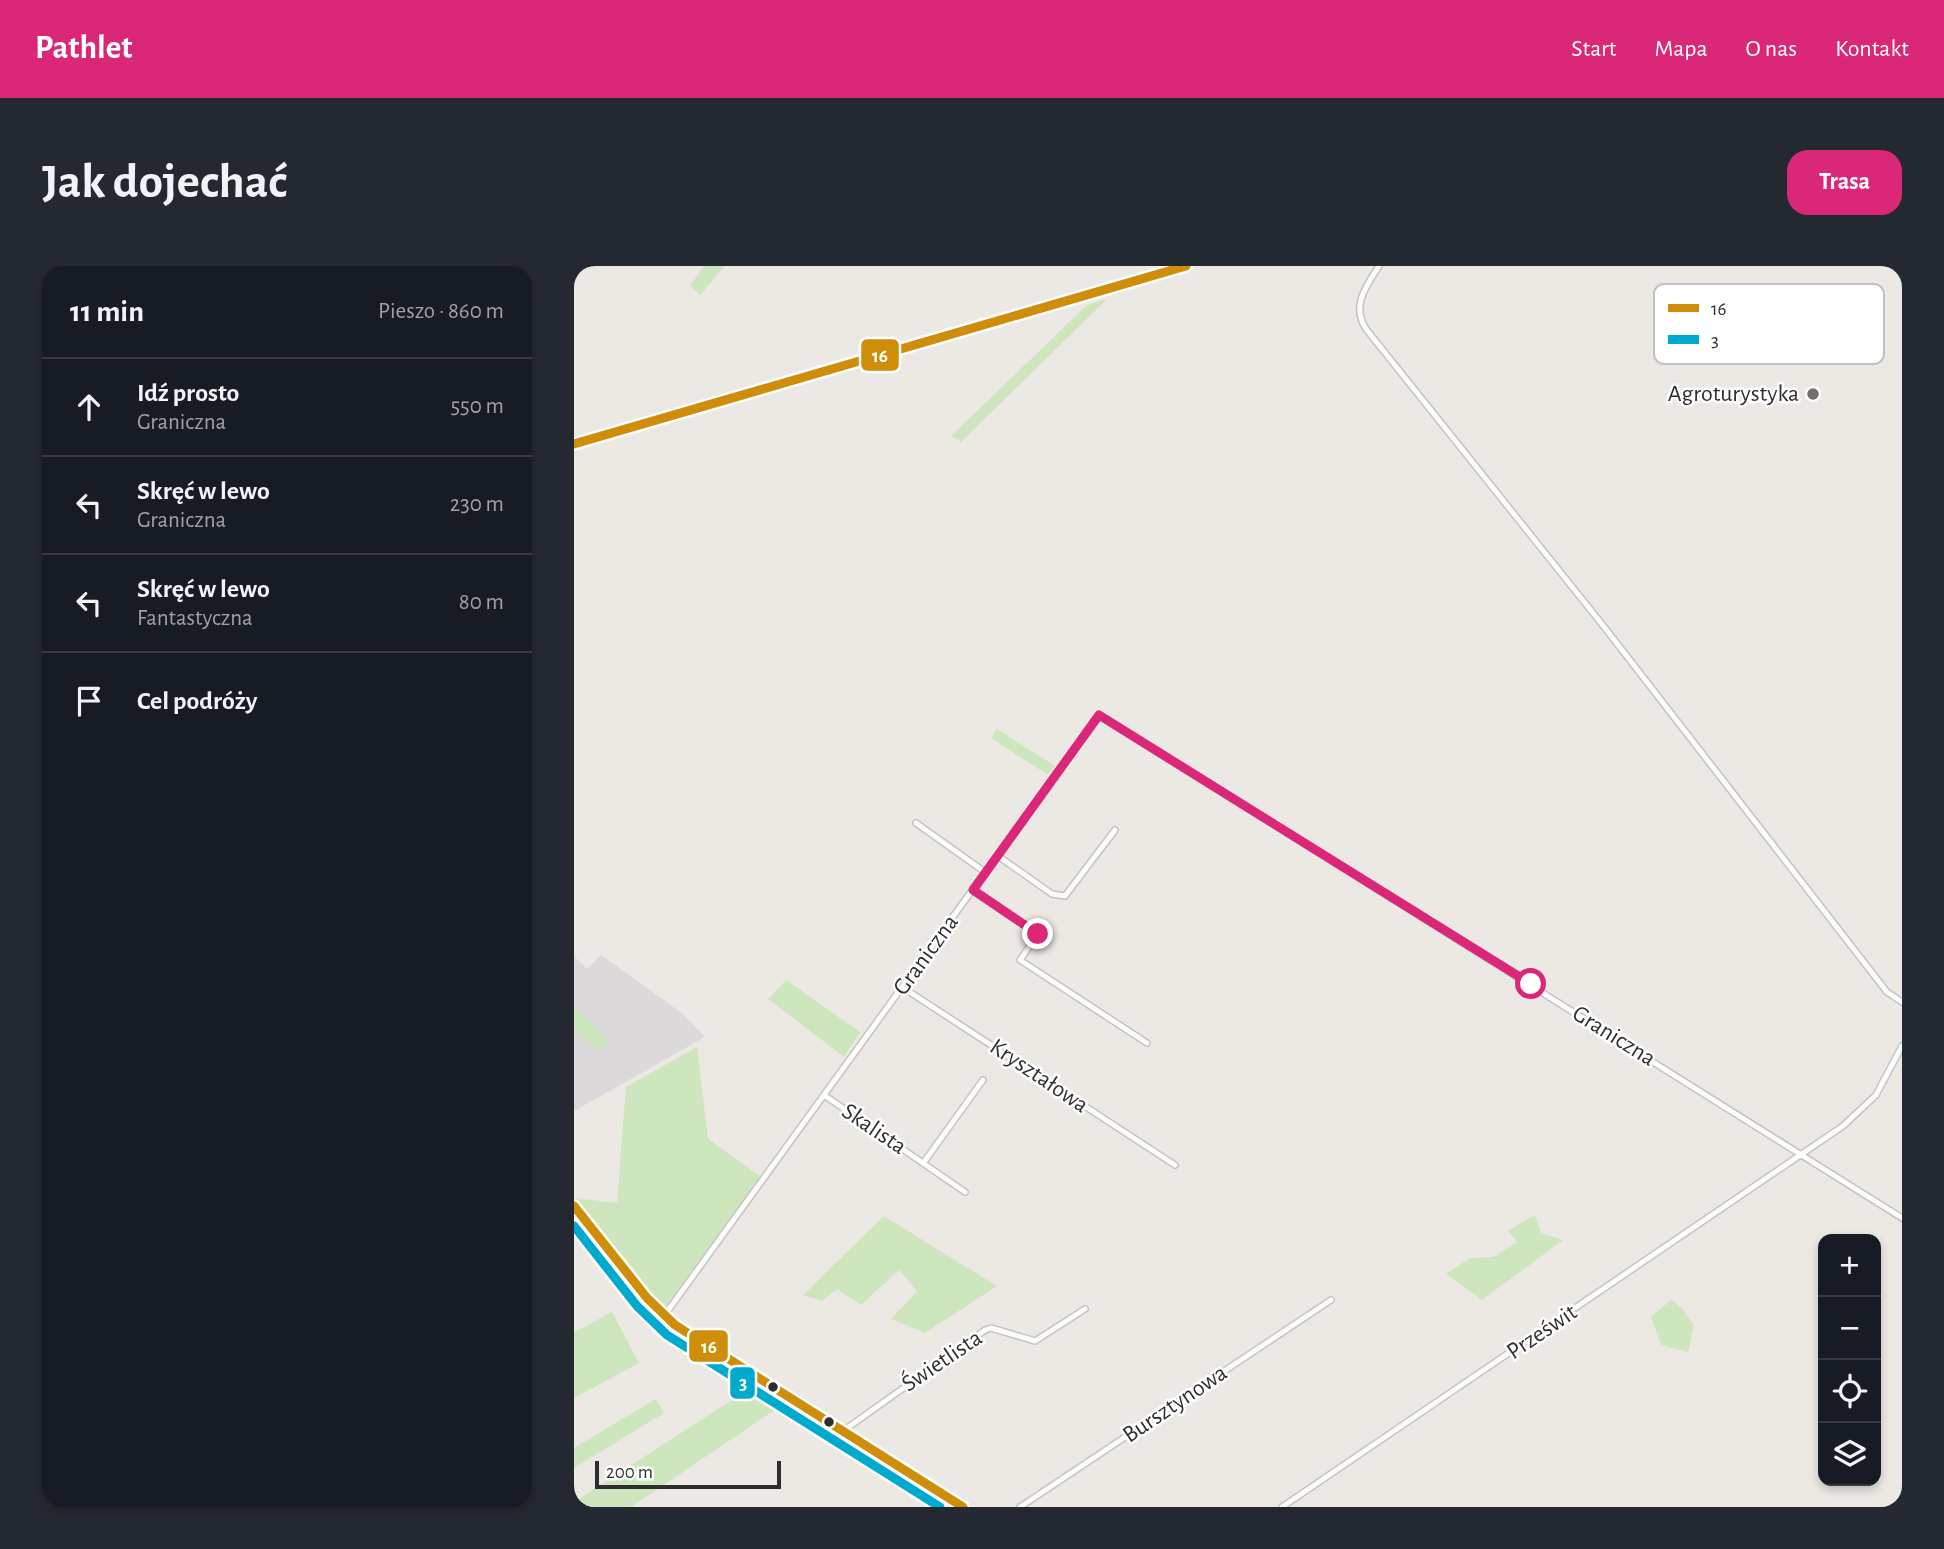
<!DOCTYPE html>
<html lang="pl">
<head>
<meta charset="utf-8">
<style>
  :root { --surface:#171b24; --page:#242831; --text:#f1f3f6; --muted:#9ea1a6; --line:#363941; --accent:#db2777 }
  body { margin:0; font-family:"Alegreya Sans",sans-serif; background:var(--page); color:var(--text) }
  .controls { position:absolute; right:21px; bottom:21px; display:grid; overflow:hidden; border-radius:14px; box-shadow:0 4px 10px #0003 }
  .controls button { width:63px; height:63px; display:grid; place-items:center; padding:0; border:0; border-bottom:2px solid var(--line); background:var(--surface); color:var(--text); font:35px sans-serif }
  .scale { position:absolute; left:21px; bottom:18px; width:186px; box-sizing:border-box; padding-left:7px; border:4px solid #2e2e2e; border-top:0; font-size:19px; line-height:24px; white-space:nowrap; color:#2e2e2e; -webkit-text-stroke:5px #fff; paint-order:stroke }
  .stop { position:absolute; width:21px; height:21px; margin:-16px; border:5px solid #db2777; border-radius:50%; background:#fff }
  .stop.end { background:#db2777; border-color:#fff; box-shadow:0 2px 7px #0008 }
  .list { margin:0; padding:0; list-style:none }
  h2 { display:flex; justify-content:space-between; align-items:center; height:91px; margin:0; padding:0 28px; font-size:30px }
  h2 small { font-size:23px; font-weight:400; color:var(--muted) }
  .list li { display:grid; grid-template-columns:46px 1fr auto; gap:21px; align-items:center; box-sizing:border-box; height:98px; padding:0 28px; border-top:2px solid var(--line) }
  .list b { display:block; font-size:26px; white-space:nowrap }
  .list p { margin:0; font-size:23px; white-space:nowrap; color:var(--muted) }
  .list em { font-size:23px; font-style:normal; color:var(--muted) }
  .icon { flex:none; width:38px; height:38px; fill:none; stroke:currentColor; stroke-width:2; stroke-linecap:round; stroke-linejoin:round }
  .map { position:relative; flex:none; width:1328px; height:1241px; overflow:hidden; border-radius:21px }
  header { display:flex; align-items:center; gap:42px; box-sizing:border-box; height:98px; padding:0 35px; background:var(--accent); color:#fff }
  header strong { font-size:33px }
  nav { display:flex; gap:38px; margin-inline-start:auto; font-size:24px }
  .intro { display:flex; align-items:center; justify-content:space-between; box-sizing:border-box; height:168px; padding:0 42px }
  h1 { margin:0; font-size:49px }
  .button { padding:18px 32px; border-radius:21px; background:var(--accent); color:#fff; font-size:24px; font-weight:700 }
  main { display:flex; gap:42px; padding:0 42px }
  aside { flex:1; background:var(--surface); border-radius:21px; box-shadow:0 4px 10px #0003 }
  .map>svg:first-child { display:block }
  .industrial { fill:#dcd9db }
  .green { fill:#cee6be }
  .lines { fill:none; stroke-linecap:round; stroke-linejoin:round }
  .minor-casing { stroke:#c5c4c5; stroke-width:8 }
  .tertiary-casing { stroke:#c5c4c5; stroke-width:9 }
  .minor { stroke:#fcfcfb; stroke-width:5 }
  .tertiary { stroke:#fcfcfb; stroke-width:6 }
  .bus-1-casing { stroke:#fff; stroke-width:14 }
  .bus-2-casing { stroke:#fff; stroke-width:14 }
  .bus-1 { stroke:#cf8e09; stroke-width:9 }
  .bus-2 { stroke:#00a9ce; stroke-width:9 }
  .route { stroke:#db2777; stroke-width:9 }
  .poi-dot { fill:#706f6e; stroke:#fff; stroke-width:2.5 }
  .bus-dot { fill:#2e2e2e; stroke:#fff; stroke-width:2.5 }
  .labels { text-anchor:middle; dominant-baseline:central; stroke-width:5; stroke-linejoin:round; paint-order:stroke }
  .poi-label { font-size:24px; fill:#2e2e2e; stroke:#fff; text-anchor:end }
  .street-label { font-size:24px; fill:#2e2e2e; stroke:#fff }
  .key { fill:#fff; stroke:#c0c0c0; stroke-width:2 }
  .key-label { font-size:19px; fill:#2e2e2e }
  .line-badge { stroke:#fff; stroke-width:2.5 }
  .badge-label { font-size:19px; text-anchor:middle; font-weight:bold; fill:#fff }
</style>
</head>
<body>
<header>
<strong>Pathlet</strong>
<nav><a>Start</a><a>Mapa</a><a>O nas</a><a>Kontakt</a></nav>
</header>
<div class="intro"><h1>Jak dojechać</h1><a class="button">Trasa</a></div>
<main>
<aside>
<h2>11 min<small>Pieszo · 860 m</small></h2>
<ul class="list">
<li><svg class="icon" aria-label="ahead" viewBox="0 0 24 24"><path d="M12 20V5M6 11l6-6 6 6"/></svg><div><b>Idź prosto</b><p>Graniczna</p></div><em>550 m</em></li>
<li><svg class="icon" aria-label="left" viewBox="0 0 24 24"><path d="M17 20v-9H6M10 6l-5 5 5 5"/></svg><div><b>Skręć w lewo</b><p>Graniczna</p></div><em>230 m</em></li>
<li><svg class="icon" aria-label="left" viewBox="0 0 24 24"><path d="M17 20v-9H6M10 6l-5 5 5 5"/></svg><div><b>Skręć w lewo</b><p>Fantastyczna</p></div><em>80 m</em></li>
<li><svg class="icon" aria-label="arrive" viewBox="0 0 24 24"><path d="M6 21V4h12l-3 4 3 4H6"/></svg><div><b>Cel podróży</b></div></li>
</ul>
</aside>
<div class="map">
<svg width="1328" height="1241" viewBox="0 0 1328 1241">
  <rect width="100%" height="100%" fill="#ece8e4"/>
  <path class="industrial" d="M27,689L109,748L131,771L0,845V690L13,703Z"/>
  <path class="green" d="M130,0H151L126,29L116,20Z
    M533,33L387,176L377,170L513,39Z
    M423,463L481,500L474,509L417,472Z
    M212,714L286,766L270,791L194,733Z
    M0,744L6,746L33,772L32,780L22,783L0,763Z
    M123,781L134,873L187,911L90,1043L0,932L43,937L52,821Z
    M961,949L967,967L989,974L908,1034L872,1008L896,992L919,991L943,976L934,965Z
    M310,950L423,1020L351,1067L317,1053L343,1025L325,1004L287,1039L263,1023L248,1035L229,1029Z
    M1097,1034L1108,1042L1120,1059L1114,1086L1087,1079L1077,1051Z
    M38,1046L65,1097L0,1132V1066Z
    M186,1116L214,1135L57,1241H0V1236Z
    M82,1133L90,1147L0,1202V1182Z"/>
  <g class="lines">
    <g class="minor-casing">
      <path id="minor" d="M805,0C792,20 777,40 792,63L1031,362L1313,726L1328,736
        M342,557L411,606
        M424,590L478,628L491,630L541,564
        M399,624L464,668L446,694L573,777
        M328,721L601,899
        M250,829L391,926
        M350,896L409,814
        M90,1050L525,449L1328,952
        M269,1165L411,1064L417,1062L461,1075L511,1043
        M367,1241L376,1233
        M446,1241L757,1034
        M708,1241L1269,860L1302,829L1328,780"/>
    </g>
    <g class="tertiary-casing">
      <path id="tertiary" d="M0,178L612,0
        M0,940L73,1032L101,1059L389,1241"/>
    </g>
    <use href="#minor" class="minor"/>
    <use href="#tertiary" class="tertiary"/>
    <g class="bus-1-casing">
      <path id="bus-1" d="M0,178L612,0
        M0,940L73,1032L101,1059L389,1241"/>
    </g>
    <g class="bus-2-casing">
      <path id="bus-2" d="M0,960L63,1040L93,1069L366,1241"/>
    </g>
    <use href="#bus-1" class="bus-1"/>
    <use href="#bus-2" class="bus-2"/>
  </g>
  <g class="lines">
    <path class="route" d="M464,668L399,624L525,449L957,718"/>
  </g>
  <circle class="poi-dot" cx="1239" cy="128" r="7"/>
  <g class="bus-dot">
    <circle cx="199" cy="1121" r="6"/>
    <circle cx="255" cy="1156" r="6"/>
  </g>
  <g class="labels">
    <g class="poi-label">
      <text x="1225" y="128">Agroturystyka</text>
    </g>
    <g class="street-label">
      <text transform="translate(352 689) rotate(-54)">Graniczna</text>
      <text transform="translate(1040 770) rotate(32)">Graniczna</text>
      <text transform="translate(465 810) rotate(34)">Kryształowa</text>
      <text transform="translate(300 863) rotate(34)">Skalista</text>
      <text transform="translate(968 1066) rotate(-34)">Prześwit</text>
      <text transform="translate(368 1095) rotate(-34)">Świetlista</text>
      <text transform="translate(601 1138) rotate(-34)">Bursztynowa</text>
    </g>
  </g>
  <rect x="1080" y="18" width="230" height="80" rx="10" class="key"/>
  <rect x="1094" y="38" width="31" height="8" fill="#cf8e09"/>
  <rect x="1094" y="69" width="31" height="9" fill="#00a9ce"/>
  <g class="key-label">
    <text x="1137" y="49">16</text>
    <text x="1137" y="80">3</text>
  </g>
  <g class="line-badge">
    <rect x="286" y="72" width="40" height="34" rx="7" fill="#cf8e09"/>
    <rect x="114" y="1063" width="41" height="34" rx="7" fill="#cf8e09"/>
    <rect x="155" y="1100" width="27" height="34" rx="7" fill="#00a9ce"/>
  </g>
  <g class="badge-label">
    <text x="306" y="96">16</text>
    <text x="135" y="1087">16</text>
    <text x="169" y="1123">3</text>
  </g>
</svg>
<div class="controls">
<button>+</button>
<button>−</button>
<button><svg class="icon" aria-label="locate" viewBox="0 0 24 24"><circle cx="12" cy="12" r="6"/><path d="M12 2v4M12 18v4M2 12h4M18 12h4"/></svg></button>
<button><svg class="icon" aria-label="layers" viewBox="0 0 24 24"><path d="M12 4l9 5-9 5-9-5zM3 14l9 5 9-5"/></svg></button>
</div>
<div class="scale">200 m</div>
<div class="stop" style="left:957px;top:718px"></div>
<div class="stop end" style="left:464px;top:668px"></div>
</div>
</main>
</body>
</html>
